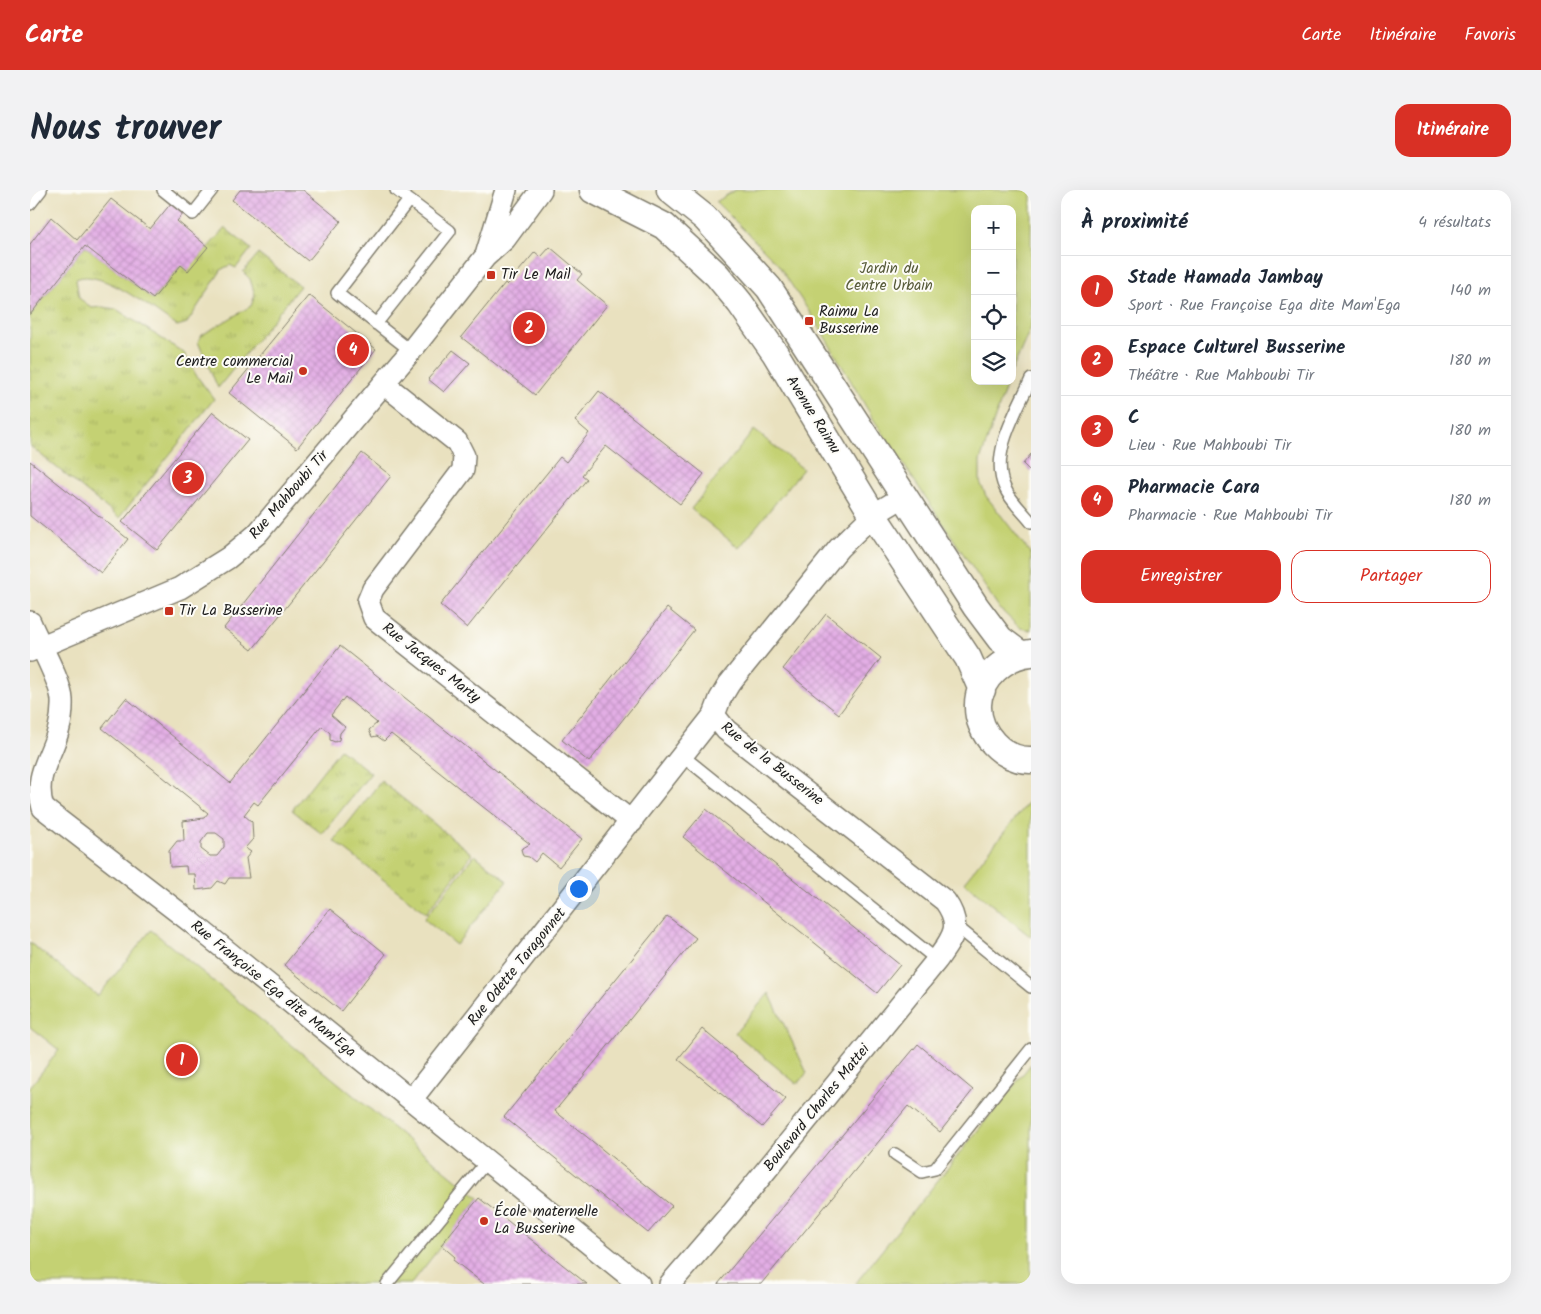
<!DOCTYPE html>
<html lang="fr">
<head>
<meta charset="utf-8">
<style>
  :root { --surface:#fff; --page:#f2f2f3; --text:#1f2937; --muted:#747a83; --line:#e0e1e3; --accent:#d93025 }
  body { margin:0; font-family:Kalam,sans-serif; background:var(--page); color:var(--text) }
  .controls { position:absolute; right:15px; top:15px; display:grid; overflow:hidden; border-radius:10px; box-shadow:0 5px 20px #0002 }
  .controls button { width:45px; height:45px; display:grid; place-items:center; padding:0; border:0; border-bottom:1px solid var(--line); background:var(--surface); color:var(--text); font:25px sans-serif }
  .you { position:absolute; left:548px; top:698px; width:18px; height:18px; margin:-12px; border:4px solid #fff; border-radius:50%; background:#1a73e8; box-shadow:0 0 0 8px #1a73e833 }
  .badge { display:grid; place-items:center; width:32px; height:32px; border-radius:50%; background:var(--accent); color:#fff; font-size:16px; font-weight:700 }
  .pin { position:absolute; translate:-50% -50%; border:2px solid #fff; box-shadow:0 1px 5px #0006 }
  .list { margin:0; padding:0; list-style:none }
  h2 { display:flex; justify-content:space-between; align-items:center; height:65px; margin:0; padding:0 20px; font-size:21px }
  h2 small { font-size:16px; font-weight:400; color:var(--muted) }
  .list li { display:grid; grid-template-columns:32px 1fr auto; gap:15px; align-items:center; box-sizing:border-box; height:70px; padding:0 20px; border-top:1px solid var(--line) }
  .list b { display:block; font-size:19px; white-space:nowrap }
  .list p { margin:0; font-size:16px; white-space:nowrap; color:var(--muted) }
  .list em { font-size:16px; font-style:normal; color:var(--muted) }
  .actions { display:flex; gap:10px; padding:15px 20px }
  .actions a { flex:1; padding:11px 0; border:1px solid var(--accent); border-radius:15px; text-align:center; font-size:18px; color:var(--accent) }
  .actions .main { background:var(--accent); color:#fff }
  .icon { flex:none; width:28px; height:28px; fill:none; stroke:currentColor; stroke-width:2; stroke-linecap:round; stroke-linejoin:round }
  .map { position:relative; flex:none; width:1001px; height:1094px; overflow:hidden; border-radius:15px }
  header { display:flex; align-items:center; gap:30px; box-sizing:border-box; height:70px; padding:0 25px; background:var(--accent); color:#fff }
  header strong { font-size:24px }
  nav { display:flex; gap:28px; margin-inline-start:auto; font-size:18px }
  .intro { display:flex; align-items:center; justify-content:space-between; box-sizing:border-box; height:120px; padding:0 30px }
  h1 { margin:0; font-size:35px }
  .button { padding:12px 22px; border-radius:15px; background:var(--accent); color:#fff; font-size:18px; font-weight:700 }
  main { display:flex; gap:30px; padding:0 30px }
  aside { flex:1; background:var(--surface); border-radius:15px; box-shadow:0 5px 20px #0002 }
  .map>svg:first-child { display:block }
  .grass { fill:url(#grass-tufts); stroke:#707648 }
  .park { fill:#c4d173; stroke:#707648 }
  .building { fill:url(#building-cross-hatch); fill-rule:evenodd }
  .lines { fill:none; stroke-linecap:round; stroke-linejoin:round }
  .service-casing { stroke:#827e6e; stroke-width:14 }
  .minor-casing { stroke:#827e6e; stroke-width:24 }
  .tertiary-casing { stroke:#827e6e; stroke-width:29 }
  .service { stroke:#fff; stroke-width:11 }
  .minor { stroke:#fff; stroke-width:21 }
  .tertiary { stroke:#fff; stroke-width:26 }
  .poi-dot { fill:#c8321e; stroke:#fdfcf7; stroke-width:2 }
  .labels { text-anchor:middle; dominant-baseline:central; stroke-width:4; stroke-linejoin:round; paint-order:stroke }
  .park-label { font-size:15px; fill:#575b3a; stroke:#fdfcf7 }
  .poi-label { font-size:15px; fill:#1c1c1c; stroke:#fdfcf7; text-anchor:start }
  .street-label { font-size:15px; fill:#1c1c1c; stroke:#fdfcf7 }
</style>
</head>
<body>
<header>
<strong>Carte</strong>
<nav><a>Carte</a><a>Itinéraire</a><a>Favoris</a></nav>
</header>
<div class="intro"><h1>Nous trouver</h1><a class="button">Itinéraire</a></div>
<main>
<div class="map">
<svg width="1001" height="1094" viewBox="0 0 1001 1094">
  <defs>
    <pattern id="grass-tufts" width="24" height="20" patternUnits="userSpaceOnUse" patternTransform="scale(1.25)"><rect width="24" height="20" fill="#c4d173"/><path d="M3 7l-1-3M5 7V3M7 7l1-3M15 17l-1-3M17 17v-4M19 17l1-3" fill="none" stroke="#a8b363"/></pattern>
    <pattern id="building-cross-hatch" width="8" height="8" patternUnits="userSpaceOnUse" patternTransform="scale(1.25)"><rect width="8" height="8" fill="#e3aee5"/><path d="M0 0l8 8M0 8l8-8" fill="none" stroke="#c295c4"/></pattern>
  </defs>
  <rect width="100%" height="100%" fill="#fdfcf7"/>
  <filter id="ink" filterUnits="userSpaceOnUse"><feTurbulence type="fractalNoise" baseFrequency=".02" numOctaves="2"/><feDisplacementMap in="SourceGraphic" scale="10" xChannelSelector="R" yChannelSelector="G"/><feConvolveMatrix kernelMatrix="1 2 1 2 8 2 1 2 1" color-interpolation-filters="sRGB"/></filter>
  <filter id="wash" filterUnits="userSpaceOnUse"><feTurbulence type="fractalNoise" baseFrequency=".0096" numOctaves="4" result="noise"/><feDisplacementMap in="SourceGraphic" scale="20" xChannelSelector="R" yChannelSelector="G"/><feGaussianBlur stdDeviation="1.12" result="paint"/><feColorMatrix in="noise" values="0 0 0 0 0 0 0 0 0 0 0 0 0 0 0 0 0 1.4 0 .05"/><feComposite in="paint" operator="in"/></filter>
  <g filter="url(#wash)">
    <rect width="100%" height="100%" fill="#e9e1bf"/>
    <path class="grass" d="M195,38L221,59L206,78L200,75L192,79L157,133L147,136C125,122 71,77 46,89L49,108L62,118L72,117L86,119L154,163L166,185L184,209L89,328L0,256V125L55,56L123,109L151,75L158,80Z
      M228,64L270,96L188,198L168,152L172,145L221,116L225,105L220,89L213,82Z
      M310,559L341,583L292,644L262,620Z
      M351,591L442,664L396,723L304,651Z"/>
    <path class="park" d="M705,0H1001V137L982,181V19H945V191H978L950,271V292L956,306L1001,364V440L990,438L970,419L842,227L788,135L747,73L686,12Z
      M724,240L773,279L709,358L661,319Z
      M1001,609V747L934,692Z
      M445,665L477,691L426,755L394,729Z
      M121,740L449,1008L381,1094H2L0,1087V897L29,860L0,837V753L68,806Z
      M739,803L777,883L767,894L705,843Z
      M1001,874V1094H825Z"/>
    <g id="blocks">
      <path class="building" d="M210,0H273L311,31L278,71L202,10Z
        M81,9L120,39L142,12L155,22L147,31L178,57L158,81L151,75L123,109L55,56L0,125V54L21,27L47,50Z
        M520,57L552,84L547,90L577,115L505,205L431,147L475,93L477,95L505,62L511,67Z
        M279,105L346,159L267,258L199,203Z
        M423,160L440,173L414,202L398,189Z
        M569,201L674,284L650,314L576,256L552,285L557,289L437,438L410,415L530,267L536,272L559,243L545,231Z
        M183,222L218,250L127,360L92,332Z
        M332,263L361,286L222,460L194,438Z
        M1001,264V282L993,274Z
        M0,271L98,349L71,383L0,326Z
        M637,418L664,440L559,572L532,550Z
        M796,424L851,468L809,524L753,479Z
        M310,456L552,649L529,677L512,663L505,672L499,667L493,666L491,659L500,654L361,544L354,551L347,546L342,547L339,540L347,533L315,507L301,525L315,537L310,543L309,550L305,552L300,550V543L292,536L228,615L224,612L214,625L222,632L223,649L215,658L221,662L216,668L219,688H199L195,694L188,691L182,698L166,700L165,684H157L156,676L140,677L139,661L147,651H154L153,631L174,628L178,623L72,538L96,508L200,593ZM178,643H186L194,649V657L187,666H180L171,659V652Z
        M676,619L870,775L847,803L653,647Z
        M300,719L356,764L311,821L254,775Z
        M637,726L666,748L525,921L642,1016L618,1043L474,927Z
        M672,839L756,909L732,937L648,869Z
        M888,854L943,900L910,942L878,916L731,1094H688Z
        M449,1008L557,1094H454L423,1070L425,1067L411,1055Z"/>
    </g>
  </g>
  <g filter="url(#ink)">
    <use href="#blocks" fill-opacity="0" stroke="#827e6e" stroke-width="1"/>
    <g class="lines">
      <g class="service-casing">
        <path id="service" d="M133,0L163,24L182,0
          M366,0L379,10
          M0,14L11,0
          M346,134L420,41L379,10L307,103L381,161
          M1001,189C987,221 959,264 975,298C980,310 993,322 1001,332
          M653,566L907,770
          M926,736L1001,797
          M865,964L892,982L905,979L1001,859
          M357,1094L457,971"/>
      </g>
      <g class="minor-casing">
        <path id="minor" d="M457,62L476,0
          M354,194L427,252L434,266L433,280L343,399L338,411L344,428L602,632
          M0,432C8,452 31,491 32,510C34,559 0,576 13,618L161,732L609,1094
          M0,461L150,398L198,368L227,344L381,161L455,67L475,49L511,0
          M381,910L684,525
          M640,1094L703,1021L907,770C923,747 933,736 915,711L696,540L684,525L690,509L699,494L809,358L843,325L873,307"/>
      </g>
      <g class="tertiary-casing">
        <path id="tertiary" d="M563,0L634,36L687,85L710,113L745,163L843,325L938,468L952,500
          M640,0L675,28L739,98L946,417L970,449L990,464
          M1001,463C976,465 948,488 948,515C947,543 973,571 1001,570"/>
      </g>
      <use href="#service" class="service"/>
      <use href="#minor" class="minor"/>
      <use href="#tertiary" class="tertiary"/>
    </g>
  </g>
  <g class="poi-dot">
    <rect x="456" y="80" width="10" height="10" rx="2.5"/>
    <rect x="774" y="126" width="10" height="10" rx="2.5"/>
    <circle cx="273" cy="181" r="5"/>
    <rect x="134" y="416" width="10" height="10" rx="2.5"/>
    <circle cx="454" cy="1031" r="5"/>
  </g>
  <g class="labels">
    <g class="park-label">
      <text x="859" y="79">Jardin du<tspan x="859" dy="17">Centre Urbain</tspan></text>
    </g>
    <g class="poi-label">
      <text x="471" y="85">Tir Le Mail</text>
      <text x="789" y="122">Raimu La<tspan x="789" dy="17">Busserine</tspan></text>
      <text x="263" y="172" text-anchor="end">Centre commercial<tspan x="263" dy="17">Le Mail</tspan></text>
      <text x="149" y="421">Tir La Busserine</text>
      <text x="464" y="1022">École maternelle<tspan x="464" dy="17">La Busserine</tspan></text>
    </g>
    <g class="street-label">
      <text transform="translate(783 225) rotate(58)">Avenue Raimu</text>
      <text transform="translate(259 305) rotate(-49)">Rue Mahboubi Tir</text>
      <text transform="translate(401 473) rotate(38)">Rue Jacques Marty</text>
      <text transform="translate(742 574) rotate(38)">Rue de la Busserine</text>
      <text transform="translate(487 777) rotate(-51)">Rue Odette Taragonnet</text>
      <text transform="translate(243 799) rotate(39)">Rue Françoise Ega dite Mam'Ega</text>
      <text transform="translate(787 918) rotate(-51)">Boulevard Charles Mattei</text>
    </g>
  </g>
</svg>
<div class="controls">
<button>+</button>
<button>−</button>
<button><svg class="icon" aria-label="locate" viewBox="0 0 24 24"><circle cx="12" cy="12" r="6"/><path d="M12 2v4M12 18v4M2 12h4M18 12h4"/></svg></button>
<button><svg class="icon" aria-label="layers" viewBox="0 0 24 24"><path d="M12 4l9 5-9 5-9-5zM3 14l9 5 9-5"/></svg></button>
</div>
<div class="you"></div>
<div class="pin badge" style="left:152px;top:870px">1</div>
<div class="pin badge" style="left:499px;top:138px">2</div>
<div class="pin badge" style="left:158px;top:288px">3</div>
<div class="pin badge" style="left:323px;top:160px">4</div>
</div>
<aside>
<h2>À proximité<small>4 résultats</small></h2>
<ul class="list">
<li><span class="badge">1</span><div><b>Stade Hamada Jambay</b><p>Sport · Rue Françoise Ega dite Mam'Ega</p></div><em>140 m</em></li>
<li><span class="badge">2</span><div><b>Espace Culturel Busserine</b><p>Théâtre · Rue Mahboubi Tir</p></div><em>180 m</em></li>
<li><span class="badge">3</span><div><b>C</b><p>Lieu · Rue Mahboubi Tir</p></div><em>180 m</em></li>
<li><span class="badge">4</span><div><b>Pharmacie Cara</b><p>Pharmacie · Rue Mahboubi Tir</p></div><em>180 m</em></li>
</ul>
<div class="actions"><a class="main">Enregistrer</a><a>Partager</a></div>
</aside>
</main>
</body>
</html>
